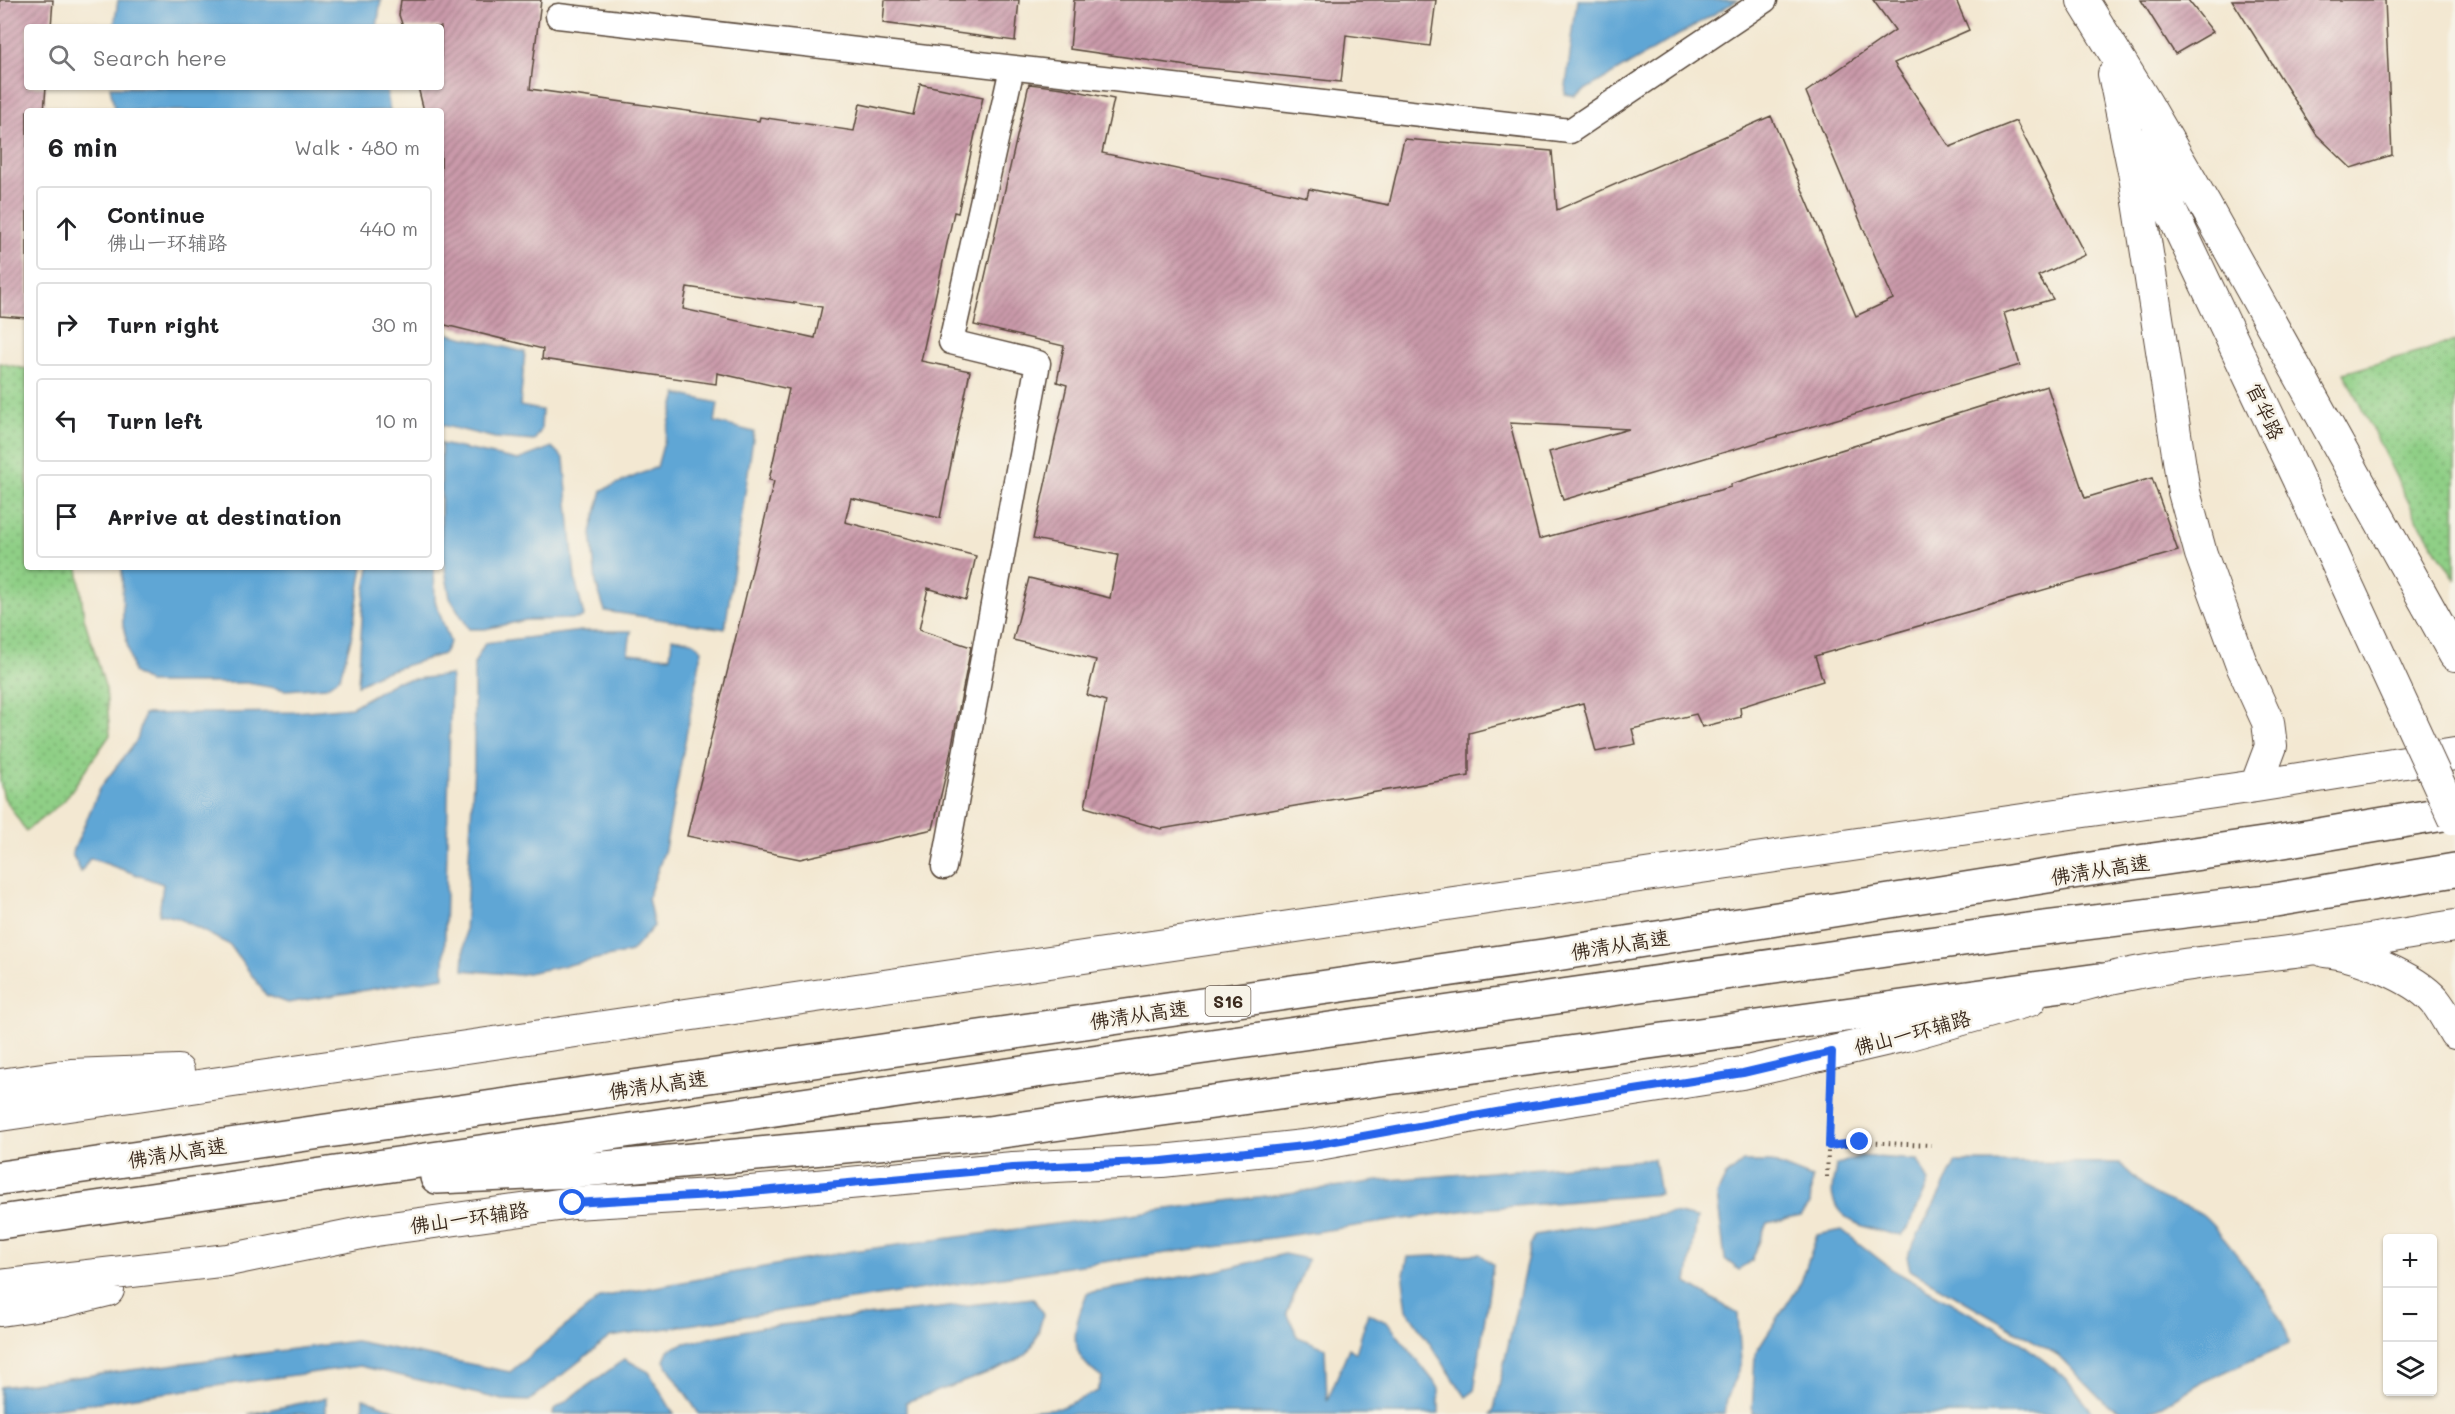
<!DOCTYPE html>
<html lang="en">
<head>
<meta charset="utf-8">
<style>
  :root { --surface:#fff; --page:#f6f6f6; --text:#202124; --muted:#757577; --line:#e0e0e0 }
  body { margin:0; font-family:Mali,"LXGW WenKai TC",sans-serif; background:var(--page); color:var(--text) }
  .controls { position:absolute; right:18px; bottom:18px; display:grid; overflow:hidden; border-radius:6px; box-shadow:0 2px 4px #0004 }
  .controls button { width:54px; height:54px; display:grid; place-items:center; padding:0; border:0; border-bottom:2px solid var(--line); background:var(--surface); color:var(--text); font:30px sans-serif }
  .stop { position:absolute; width:18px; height:18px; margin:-14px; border:4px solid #2563eb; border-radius:50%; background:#fff }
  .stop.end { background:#2563eb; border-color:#fff; box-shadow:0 2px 6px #0008 }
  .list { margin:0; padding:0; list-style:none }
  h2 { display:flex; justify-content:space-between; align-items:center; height:78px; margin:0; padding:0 24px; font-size:26px }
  h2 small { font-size:20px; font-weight:400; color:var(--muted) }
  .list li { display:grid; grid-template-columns:39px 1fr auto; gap:18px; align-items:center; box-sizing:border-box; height:84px; margin:0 12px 12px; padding:0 12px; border:2px solid var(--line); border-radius:6px }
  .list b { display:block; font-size:22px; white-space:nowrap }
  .list p { margin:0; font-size:20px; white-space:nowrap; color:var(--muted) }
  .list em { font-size:20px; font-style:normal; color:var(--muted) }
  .icon { flex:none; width:33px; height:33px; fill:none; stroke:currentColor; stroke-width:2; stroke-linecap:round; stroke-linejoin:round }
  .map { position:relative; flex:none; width:2455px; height:1414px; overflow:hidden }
  .search { position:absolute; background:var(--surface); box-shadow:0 2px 4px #0004; left:24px; top:24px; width:420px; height:66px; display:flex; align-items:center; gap:15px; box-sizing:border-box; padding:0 21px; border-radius:6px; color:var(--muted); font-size:22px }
  .panel { position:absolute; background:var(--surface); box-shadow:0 2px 4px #0004; left:24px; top:108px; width:420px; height:462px; border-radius:6px }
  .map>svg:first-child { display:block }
  .grass { fill:url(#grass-dots); stroke:#657c52; stroke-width:1.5 }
  .water { fill:#5fa6d5; stroke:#4d687a; stroke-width:1.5 }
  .building { fill:url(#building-hatch); fill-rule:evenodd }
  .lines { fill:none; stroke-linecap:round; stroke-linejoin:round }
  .minor-casing { stroke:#574639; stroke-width:27 }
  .major-casing { stroke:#574639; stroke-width:34 }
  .highway-casing { stroke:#574639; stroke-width:36 }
  .path { stroke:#574639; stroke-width:4; stroke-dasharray:1.5 4.5; stroke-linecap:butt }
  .minor { stroke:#fff; stroke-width:24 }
  .major { stroke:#fff; stroke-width:32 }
  .highway { stroke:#fff; stroke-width:33 }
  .major-bridge-casing { stroke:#574639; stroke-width:34; stroke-linecap:butt }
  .major-bridge { stroke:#fff; stroke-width:32 }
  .route { stroke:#2563eb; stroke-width:8 }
  .labels { text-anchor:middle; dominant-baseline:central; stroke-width:5; stroke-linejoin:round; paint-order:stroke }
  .shield { fill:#f7f3e8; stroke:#73665b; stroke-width:1.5 }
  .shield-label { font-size:18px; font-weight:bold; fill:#3b2a1e }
  .street-label { font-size:20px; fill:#3b2a1e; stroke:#f7f3e8 }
</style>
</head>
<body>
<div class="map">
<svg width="2455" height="1414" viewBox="0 0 2455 1414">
  <defs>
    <pattern id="grass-dots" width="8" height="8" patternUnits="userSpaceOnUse" patternTransform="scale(1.5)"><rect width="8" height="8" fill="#8fcf86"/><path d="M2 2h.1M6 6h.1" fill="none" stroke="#76a86d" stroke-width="1.8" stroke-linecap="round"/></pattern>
    <pattern id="building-hatch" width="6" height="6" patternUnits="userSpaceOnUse" patternTransform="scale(1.5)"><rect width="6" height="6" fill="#ca9aaa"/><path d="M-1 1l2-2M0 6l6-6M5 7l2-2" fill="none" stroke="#a57e8a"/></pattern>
  </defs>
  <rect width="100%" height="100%" fill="#f7f3e8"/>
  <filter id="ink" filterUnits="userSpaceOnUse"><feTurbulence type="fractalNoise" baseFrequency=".0167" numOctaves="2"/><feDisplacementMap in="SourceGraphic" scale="12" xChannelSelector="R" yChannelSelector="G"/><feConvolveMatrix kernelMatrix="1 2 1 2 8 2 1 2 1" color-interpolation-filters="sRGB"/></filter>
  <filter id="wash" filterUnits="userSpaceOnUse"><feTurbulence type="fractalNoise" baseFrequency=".008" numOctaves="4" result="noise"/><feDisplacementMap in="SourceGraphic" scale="24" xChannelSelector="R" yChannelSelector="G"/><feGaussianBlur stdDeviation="1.35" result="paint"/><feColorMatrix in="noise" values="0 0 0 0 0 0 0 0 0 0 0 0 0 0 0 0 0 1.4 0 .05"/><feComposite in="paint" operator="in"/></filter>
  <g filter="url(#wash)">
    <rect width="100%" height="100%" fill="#f3e8d2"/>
    <path class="grass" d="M2455,341V579L2418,521L2344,373Z
      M0,363L27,369V567H78L84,618L106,689L110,735L64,801L26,831L4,798L0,781Z"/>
    <path class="water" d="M118,0H381L377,27H114Z
      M1577,0H1738L1575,96L1565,94Z
      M110,87H386L390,111H115Z
      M441,332L525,352L520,406L542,410L541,430L534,441L495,438L441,425Z
      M677,394L718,403L715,422L754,432L725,629L605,611L596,583L591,532L602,490L657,467Z
      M441,444L518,460L552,447L564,459L575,579L584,616L577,619L526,620L485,629H469L450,598L441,547Z
      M122,567H363L351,639L340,677L326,687L286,690L247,683H149L133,672L123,625Z
      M369,567H434L435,601L450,642L443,654L378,674L358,685L363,602Z
      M581,631H631L628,653L670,657L672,638L692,641L702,650L665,849L648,898L654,926L631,952L518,975L463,970L474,763V664L485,643Z
      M451,675L444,977L288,1003L266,995L230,945L178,918L159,914L163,884L90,858L81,872L72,854L100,788L137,740L144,714L295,712L352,707L397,681Z
      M1860,1156L1918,1160L1929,1182L1908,1228L1901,1236C1878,1230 1840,1226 1833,1198C1830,1189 1835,1175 1836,1165Z
      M1654,1159L1660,1194L1468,1210L1061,1268L610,1337L529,1401L503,1400L360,1366L13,1414H0V1387L355,1341L510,1372L601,1297L852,1251L1378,1181Z
      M1743,1162H1771L1812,1178L1810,1204L1801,1216L1767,1223L1752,1260L1739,1270L1725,1259L1717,1195L1726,1176Z
      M1956,1162L2119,1163C2130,1173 2141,1185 2153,1193C2168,1204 2189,1205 2203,1216C2223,1233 2290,1321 2289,1344L2202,1382L2156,1409L2138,1414H2127L2106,1404L2058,1355L1910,1270L1907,1256Z
      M1673,1213L1697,1218L1687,1283L1738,1314L1741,1363L1727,1399L1724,1414H1491L1494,1409L1530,1246L1535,1235Z
      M1842,1230L1893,1270L2019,1341L2066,1378L2094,1414H1752L1755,1354L1801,1282L1817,1235Z
      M1284,1254L1308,1259L1287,1313L1298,1337L1325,1348L1327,1401L1349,1348L1356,1353L1368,1313L1388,1323L1439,1388V1414H994L1060,1408L1098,1391L1102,1378C1065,1352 1073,1330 1087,1293L1216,1271Z
      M1480,1254L1493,1264L1474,1391L1466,1397L1407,1310L1403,1279L1408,1257Z
      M1033,1298L1043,1314C1040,1327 1036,1343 1027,1353C1018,1365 926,1395 906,1402V1414H699L664,1361L668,1350L685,1343L762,1327Z
      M625,1359L649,1372L674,1414H553L554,1410Z
      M326,1398V1414H248Z
      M363,1398L404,1414H362Z"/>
    <g id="blocks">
      <path class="building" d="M0,0H53L51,27H27V87H46L44,111H27V318L0,316Z
        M401,0H541L530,89L759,121L760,117L854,131L860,104L913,115L920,84L983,97L958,213L954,212L921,361L970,371L940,518L851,498L845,522L976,556L966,600L928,588L919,630L971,647L948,765L933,829L800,859L687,836L774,481L769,480L789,389L717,373L716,384L542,359L543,349L441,324V111H424L418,87H441V27H403L399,15ZM687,287L822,307L815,338L683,309Z
        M885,0H1019L1015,41L883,23Z
        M1074,0H1436L1430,46L1346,35L1341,82L1187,66L1070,49Z
        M1873,0H1956L1969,30L1894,63L1950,147L2016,121L2085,255L2038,276L2053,299L2004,313L2020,365L1563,500L1549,452L1629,429L1510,423L1539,539L1731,487V484L2047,386L2085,498L2152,478L2178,551L1815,656L1823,681L1740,707L1741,717L1702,727L1696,714L1632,729L1636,744L1596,752L1583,703L1469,733V776L1161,829L1085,807L1106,701L1087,695L1096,660L1013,640L1029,578L1110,598L1118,555L1033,539L1067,385L1057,382L1064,346L974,325L1029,84L1063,88L1114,99L1102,153L1307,197L1309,189L1389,205L1404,139L1552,151L1557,210L1771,116L1856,316L1893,299L1806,92L1895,30Z
        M2141,0H2188L2213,32L2175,54Z
        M2232,0H2385L2392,155L2351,168L2316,134Z"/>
    </g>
  </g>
  <g filter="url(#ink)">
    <use href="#blocks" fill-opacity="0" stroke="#574639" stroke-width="1.5"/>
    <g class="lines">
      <g class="minor-casing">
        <path id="minor" d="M558,16L1570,131L1765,0
          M944,867L1038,363L951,342L1012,68"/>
      </g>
      <g class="major-casing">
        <path id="major" d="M2083,1L2147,105L2206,207L2455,655
          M2114,74L2135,176L2184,492L2201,554L2241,663L2268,722L2271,746L2256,786
          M2142,144L2156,179L2300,483
          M2325,951C2357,954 2414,977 2435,1001C2443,1011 2449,1023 2455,1033
          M2075,987C2152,965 2232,960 2310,949C2359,943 2407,933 2455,926
          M0,1085L71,1075L178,1071
          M0,1115L2256,786L2455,754
          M0,1286L228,1260L376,1230L573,1203L729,1194L1013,1168L1162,1161L1313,1145L1519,1108L1742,1073L1906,1035L2030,1000
          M0,1310L63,1301L108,1290"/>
      </g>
      <g class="highway-casing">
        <path id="highway" d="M437,1177L571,1171L988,1133L2099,980
          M0,1178L1550,955L2104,867L2277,842L2455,812
          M0,1222L1029,1072L2012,932L2275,900L2455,870"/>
      </g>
      <path class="path" d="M1829,1146L1860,1142L1931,1145
        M1827,1177L1831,1077"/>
      <use href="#minor" class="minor"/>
      <use href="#major" class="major"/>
      <use href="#highway" class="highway"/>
      <g class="major-bridge-casing">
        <path id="major-bridge" d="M2300,483L2455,819"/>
      </g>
      <use href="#major-bridge" class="major-bridge"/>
    </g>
  </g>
  <g class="lines" filter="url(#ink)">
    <path class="route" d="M573,1203L729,1194L1013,1168L1162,1161L1313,1145L1519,1108L1743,1073L1832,1052L1829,1146L1860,1142"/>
  </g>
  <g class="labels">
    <rect class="shield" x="1205.5" y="986" width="45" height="30" rx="4.5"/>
    <g class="shield-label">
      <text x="1228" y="1001">S16</text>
    </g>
    <g class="street-label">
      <text transform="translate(2266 411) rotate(65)">官华路</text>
      <text transform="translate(2100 869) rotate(-9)">佛清从高速</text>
      <text transform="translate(1620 944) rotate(-9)">佛清从高速</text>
      <text transform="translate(1139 1014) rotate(-8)">佛清从高速</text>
      <text transform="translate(1912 1032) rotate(-15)">佛山一环辅路</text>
      <text transform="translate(658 1084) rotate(-8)">佛清从高速</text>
      <text transform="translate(177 1152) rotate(-9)">佛清从高速</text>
      <text transform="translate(469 1217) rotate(-8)">佛山一环辅路</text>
    </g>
  </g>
</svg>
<div class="controls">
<button>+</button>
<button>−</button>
<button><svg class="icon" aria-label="layers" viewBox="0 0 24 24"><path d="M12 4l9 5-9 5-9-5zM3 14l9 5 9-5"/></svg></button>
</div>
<div class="stop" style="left:573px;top:1203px"></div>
<div class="stop end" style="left:1860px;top:1142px"></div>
<div class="search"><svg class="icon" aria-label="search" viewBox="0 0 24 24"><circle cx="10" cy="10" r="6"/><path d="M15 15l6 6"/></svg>Search here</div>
<section class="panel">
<h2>6 min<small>Walk · 480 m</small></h2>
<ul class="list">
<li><svg class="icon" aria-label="ahead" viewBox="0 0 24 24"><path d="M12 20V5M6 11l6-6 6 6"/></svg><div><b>Continue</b><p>佛山一环辅路</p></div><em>440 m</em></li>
<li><svg class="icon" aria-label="right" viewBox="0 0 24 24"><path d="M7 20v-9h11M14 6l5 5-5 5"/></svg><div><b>Turn right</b></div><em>30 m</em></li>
<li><svg class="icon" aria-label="left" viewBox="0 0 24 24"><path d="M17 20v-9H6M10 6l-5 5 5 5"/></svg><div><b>Turn left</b></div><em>10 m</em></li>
<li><svg class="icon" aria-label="arrive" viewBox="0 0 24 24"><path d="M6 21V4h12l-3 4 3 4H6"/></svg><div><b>Arrive at destination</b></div></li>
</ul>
</section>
</div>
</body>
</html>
